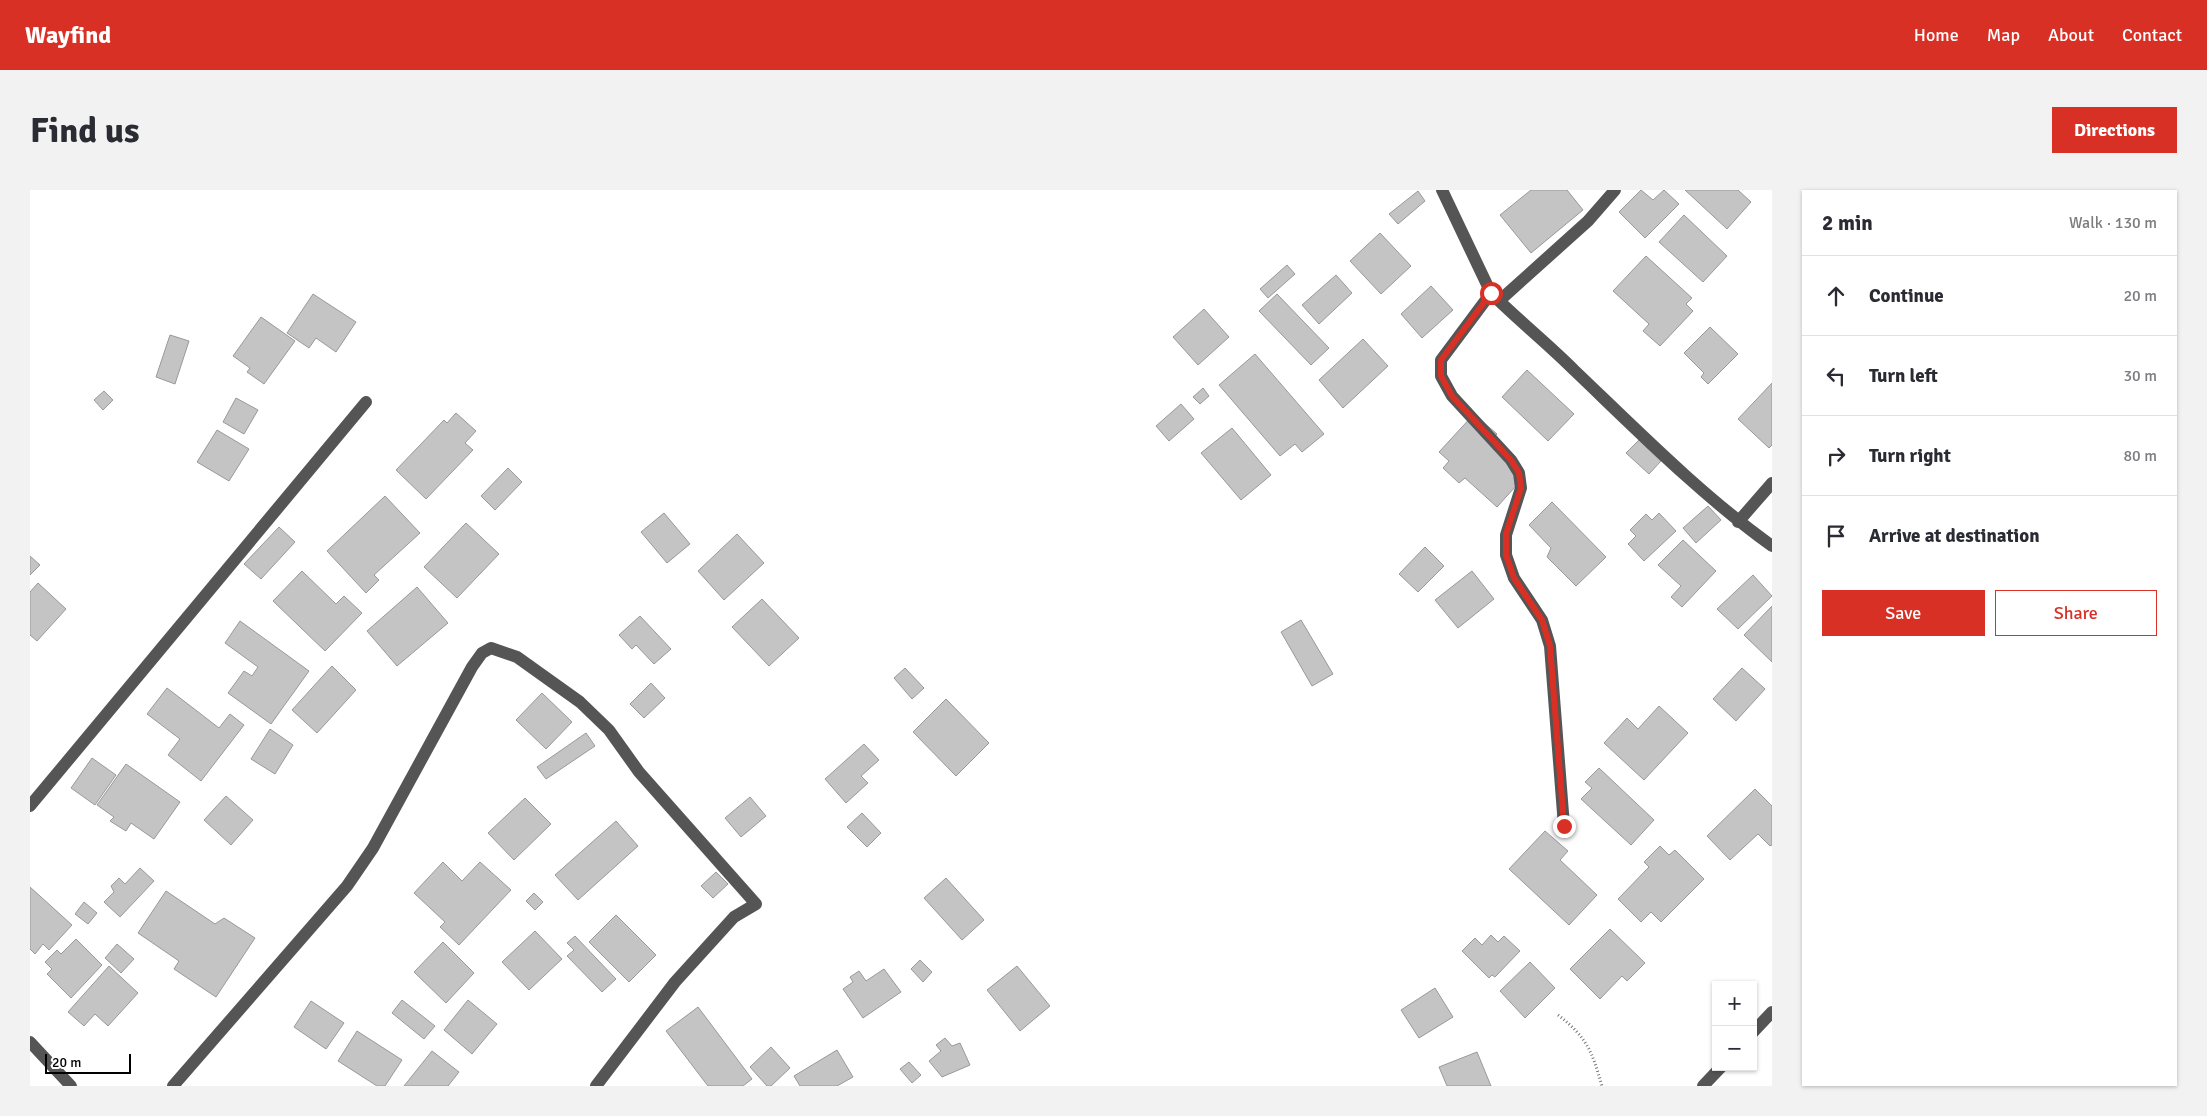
<!DOCTYPE html>
<html lang="en">
<head>
<meta charset="utf-8">
<style>
  :root { --surface:#fff; --page:#f2f2f3; --text:#2b2b33; --muted:#7c7c81; --line:#e1e1e2; --accent:#d93025 }
  body { margin:0; font-family:Signika,sans-serif; background:var(--page); color:var(--text) }
  .controls { position:absolute; right:15px; bottom:15px; display:grid; overflow:hidden; border-radius:0px; box-shadow:0 1px 4px #0004 }
  .controls button { width:45px; height:45px; display:grid; place-items:center; padding:0; border:0; border-bottom:1px solid var(--line); background:var(--surface); color:var(--text); font:25px sans-serif }
  .scale { position:absolute; left:15px; bottom:12px; width:86px; box-sizing:border-box; padding-left:5px; border:2px solid #000; border-top:0; font-size:14px; line-height:18px; white-space:nowrap; color:#000; -webkit-text-stroke:4px #fff; paint-order:stroke }
  .stop { position:absolute; width:15px; height:15px; margin:-11px; border:4px solid #d93025; border-radius:50%; background:#fff }
  .stop.end { background:#d93025; border-color:#fff; box-shadow:0 1px 5px #0008 }
  .list { margin:0; padding:0; list-style:none }
  h2 { display:flex; justify-content:space-between; align-items:center; height:65px; margin:0; padding:0 20px; font-size:21px }
  h2 small { font-size:16px; font-weight:400; color:var(--muted) }
  .list li { display:grid; grid-template-columns:32px 1fr auto; gap:15px; align-items:center; box-sizing:border-box; height:80px; padding:0 20px; border-top:1px solid var(--line) }
  .list b { display:block; font-size:19px; white-space:nowrap }
  .list em { font-size:16px; font-style:normal; color:var(--muted) }
  .actions { display:flex; gap:10px; padding:15px 20px }
  .actions a { flex:1; padding:11px 0; border:1px solid var(--accent); border-radius:0px; text-align:center; font-size:18px; color:var(--accent) }
  .actions .main { background:var(--accent); color:#fff }
  .icon { flex:none; width:28px; height:28px; fill:none; stroke:currentColor; stroke-width:2; stroke-linecap:round; stroke-linejoin:round }
  .map { position:relative; flex:none; width:1742px; height:896px; overflow:hidden; border-radius:0px }
  header { display:flex; align-items:center; gap:30px; box-sizing:border-box; height:70px; padding:0 25px; background:var(--accent); color:#fff }
  header strong { font-size:24px }
  nav { display:flex; gap:28px; margin-inline-start:auto; font-size:18px }
  .intro { display:flex; align-items:center; justify-content:space-between; box-sizing:border-box; height:120px; padding:0 30px }
  h1 { margin:0; font-size:35px }
  .button { padding:12px 22px; border-radius:0px; background:var(--accent); color:#fff; font-size:18px; font-weight:700 }
  main { display:flex; gap:30px; padding:0 30px }
  aside { flex:1; background:var(--surface); border-radius:0px; box-shadow:0 1px 4px #0004 }
  .map>svg:first-child { display:block }
  .building { fill:#c4c4c4; stroke:#999 }
  .lines { fill:none; stroke-linecap:round; stroke-linejoin:round }
  .path { stroke:#777; stroke-width:3; stroke-dasharray:1 2.5; stroke-linecap:butt }
  .minor { stroke:#555; stroke-width:12 }
  .route { stroke:#d93025; stroke-width:6 }
</style>
</head>
<body>
<header>
<strong>Wayfind</strong>
<nav><a>Home</a><a>Map</a><a>About</a><a>Contact</a></nav>
</header>
<div class="intro"><h1>Find us</h1><a class="button">Directions</a></div>
<main>
<div class="map">
<svg width="1742" height="896" viewBox="0 0 1742 896">
  <rect width="100%" height="100%" fill="#fff"/>
  <path class="building" d="M1501,0H1537L1553,20L1501,63L1470,25Z
    M1611,0L1623,10L1634,0L1649,14L1615,48L1589,22Z
    M1655,0H1708L1721,12L1697,39Z
    M1388,1L1395,11L1368,34L1359,24Z
    M1654,25L1697,66L1673,92L1629,52Z
    M1350,43L1381,76L1351,104L1320,71Z
    M1616,66L1662,108L1656,114L1663,121L1630,156L1613,141L1619,134L1583,101Z
    M1257,75L1265,84L1238,108L1230,99Z
    M1306,85L1322,103L1289,134L1272,115Z
    M1401,96L1423,120L1392,148L1371,124Z
    M283,104L326,132L306,162L286,148L279,158L257,143Z
    M1247,104L1299,158L1281,175L1229,121Z
    M1174,119L1199,147L1168,175L1143,147Z
    M231,127L265,151L234,194L217,182L220,178L203,166Z
    M1680,137L1708,164L1678,194L1671,187L1674,183L1654,163Z
    M140,145L159,151L145,194L126,187Z
    M1333,149L1358,176L1313,218L1289,190Z
    M1225,164L1294,244L1272,262L1265,254L1250,266L1189,195Z
    M1497,180L1544,224L1518,251L1472,207Z
    M1742,193V255L1739,258L1708,229Z
    M1173,198L1179,206L1170,214L1163,207Z
    M74,201L83,210L73,220L64,210Z
    M206,208L228,220L214,244L193,232Z
    M1151,214L1164,229L1139,251L1126,236Z
    M426,223L446,241L435,253L443,260L396,309L366,280L414,230L417,233Z
    M1444,224L1467,244L1459,253L1495,286L1467,317L1435,288L1429,293L1413,278L1419,271L1409,262Z
    M1202,238L1241,285L1211,310L1171,263Z
    M187,240L219,259L199,291L167,272Z
    M1609,250L1631,271L1619,284L1596,263Z
    M478,278L492,292L465,320L451,306Z
    M355,306L390,343L344,385L349,390L336,403L297,361Z
    M1522,312L1576,367L1546,396L1517,367L1521,358L1499,335Z
    M1678,316L1691,330L1666,353L1653,338Z
    M634,323L660,354L637,373L611,342Z
    M1629,323L1646,341L1614,371L1598,354L1606,346L1600,340L1616,324L1622,330Z
    M436,333L469,364L427,408L394,377Z
    M249,337L265,352L231,389L214,374Z
    M707,344L734,373L694,410L668,381Z
    M1653,350L1686,381L1652,417L1641,407L1651,396L1628,375Z
    M1395,357L1414,376L1388,402L1369,384Z
    M0,366L10,375L0,385Z
    M272,381L306,414L314,406L332,423L295,461L243,411Z
    M1442,381L1464,409L1428,438L1405,410Z
    M1723,385L1742,406L1708,439L1687,419Z
    M8,393L36,419L7,451L0,445V402Z
    M387,397L418,433L367,476L337,441Z
    M732,409L769,448L739,476L702,437Z
    M1742,416V472L1714,445Z
    M610,426L641,459L624,474L606,455L602,459L589,445Z
    M1271,430L1303,484L1282,496L1251,442Z
    M210,431L279,481L241,534L198,503L214,481L222,486L228,477L195,453Z
    M302,476L326,500L287,543L262,520Z
    M875,478L894,498L882,509L864,488Z
    M1712,478L1735,499L1706,531L1683,509Z
    M621,493L635,508L614,528L600,514Z
    M137,498L189,538L200,524L214,535L171,591L138,565L150,549L117,524Z
    M512,503L542,532L516,559L486,530Z
    M916,509L959,553L926,586L883,542Z
    M1629,516L1658,543L1614,590L1574,553L1597,528L1608,539Z
    M240,539L263,555L245,584L221,569Z
    M556,543L565,556L516,589L507,577Z
    M834,554L849,570L831,586L838,593L816,613L795,589Z
    M62,568L86,585L65,615L41,598Z
    M96,574L150,612L124,649L101,633L96,641L80,631L84,627L67,615Z
    M1569,578L1624,630L1601,655L1551,609L1562,598L1555,592Z
    M1725,599L1742,616V655L1740,656L1728,644L1700,670L1677,646Z
    M196,606L223,630L201,655L174,630Z
    M720,607L736,626L711,647L695,628Z
    M495,608L521,634L484,670L458,643Z
    M832,623L851,643L837,657L817,637Z
    M586,631L608,656L548,710L525,685Z
    M1515,641L1538,661L1530,670L1567,705L1539,735L1479,679Z
    M1630,656L1639,665L1645,660L1674,689L1631,732L1621,722L1611,732L1588,709L1619,677L1614,672Z
    M413,672L432,691L450,672L481,700L429,755L410,737L415,732L384,703Z
    M110,678L124,691L90,727L74,712L84,702L81,696L89,688L95,694Z
    M686,682L698,694L683,708L671,696Z
    M916,688L954,730L932,750L894,708Z
    M0,697L42,735L19,760L13,754L5,764L0,759Z
    M136,701L185,734L194,728L225,748L186,807L144,779L149,771L108,743Z
    M504,703L513,712L505,720L496,711Z
    M54,712L67,723L58,734L45,724Z
    M586,725L626,765L599,792L559,752Z
    M1580,739L1615,773L1597,791L1592,786L1570,809L1540,779Z
    M505,741L532,769L499,800L472,772Z
    M1461,745L1468,752L1474,746L1490,761L1465,787L1462,785L1459,788L1432,761L1445,748L1452,755Z
    M545,746L586,789L572,802L537,766L544,760L537,753Z
    M46,749L72,775L41,808L17,784L22,779L15,772L27,760L31,764Z
    M413,752L444,783L416,813L384,782Z
    M87,754L104,769L91,783L75,768Z
    M890,770L902,782L893,792L881,779Z
    M1500,772L1525,798L1495,828L1470,801Z
    M79,776L108,803L78,836L65,824L54,836L38,822Z
    M987,776L1020,816L990,841L957,800Z
    M854,779L871,802L833,828L813,799L823,792L820,787L829,781L836,791Z
    M1405,798L1423,827L1389,848L1371,820Z
    M372,810L405,836L394,849L362,823Z
    M438,810L467,834L442,864L414,840Z
    M281,811L314,833L296,859L264,837Z
    M668,817L722,889L713,896H678L636,841Z
    M327,841L372,870L355,896H347L308,871Z
    M915,848L922,856L930,853L940,875L912,887L899,871L911,861L906,855Z
    M741,857L760,878L741,896H737L720,877Z
    M807,860L823,887L807,896H770L764,886Z
    M402,861L429,882L418,896H374Z
    M1447,862L1461,896H1417L1409,877Z
    M879,872L891,885L882,893L870,879Z"/>
  <g class="lines">
    <path class="path" d="M1528,825C1558,848 1562,862 1572,896"/>
    <path class="minor" d="M1412,0L1461,103L1411,170V186L1422,206L1481,270L1489,283L1491,298L1476,345V365L1484,388L1512,430L1520,456L1534,636
      M1461,103C1488,130 1517,153 1544,180C1608,241 1670,304 1742,356
      M1469,111L1558,31L1585,0
      M1708,332L1742,293
      M0,616L336,212
      M1723,842L1742,822
      M0,852L41,896
      M143,896L317,696L343,658L442,477L452,463L461,458L487,467L550,512L579,540L609,582L726,714L704,727L645,792L566,896
      M1673,896L1691,877"/>
  </g>
  <g class="lines">
    <path class="route" d="M1461,103L1411,170V186L1422,206L1481,270L1489,283L1491,298L1476,344V365L1484,388L1512,430L1520,456L1534,636"/>
  </g>
</svg>
<div class="controls">
<button>+</button>
<button>−</button>
</div>
<div class="scale">20 m</div>
<div class="stop" style="left:1461px;top:103px"></div>
<div class="stop end" style="left:1534px;top:636px"></div>
</div>
<aside>
<h2>2 min<small>Walk · 130 m</small></h2>
<ul class="list">
<li><svg class="icon" aria-label="ahead" viewBox="0 0 24 24"><path d="M12 20V5M6 11l6-6 6 6"/></svg><div><b>Continue</b></div><em>20 m</em></li>
<li><svg class="icon" aria-label="left" viewBox="0 0 24 24"><path d="M17 20v-9H6M10 6l-5 5 5 5"/></svg><div><b>Turn left</b></div><em>30 m</em></li>
<li><svg class="icon" aria-label="right" viewBox="0 0 24 24"><path d="M7 20v-9h11M14 6l5 5-5 5"/></svg><div><b>Turn right</b></div><em>80 m</em></li>
<li><svg class="icon" aria-label="arrive" viewBox="0 0 24 24"><path d="M6 21V4h12l-3 4 3 4H6"/></svg><div><b>Arrive at destination</b></div></li>
</ul>
<div class="actions"><a class="main">Save</a><a>Share</a></div>
</aside>
</main>
</body>
</html>
